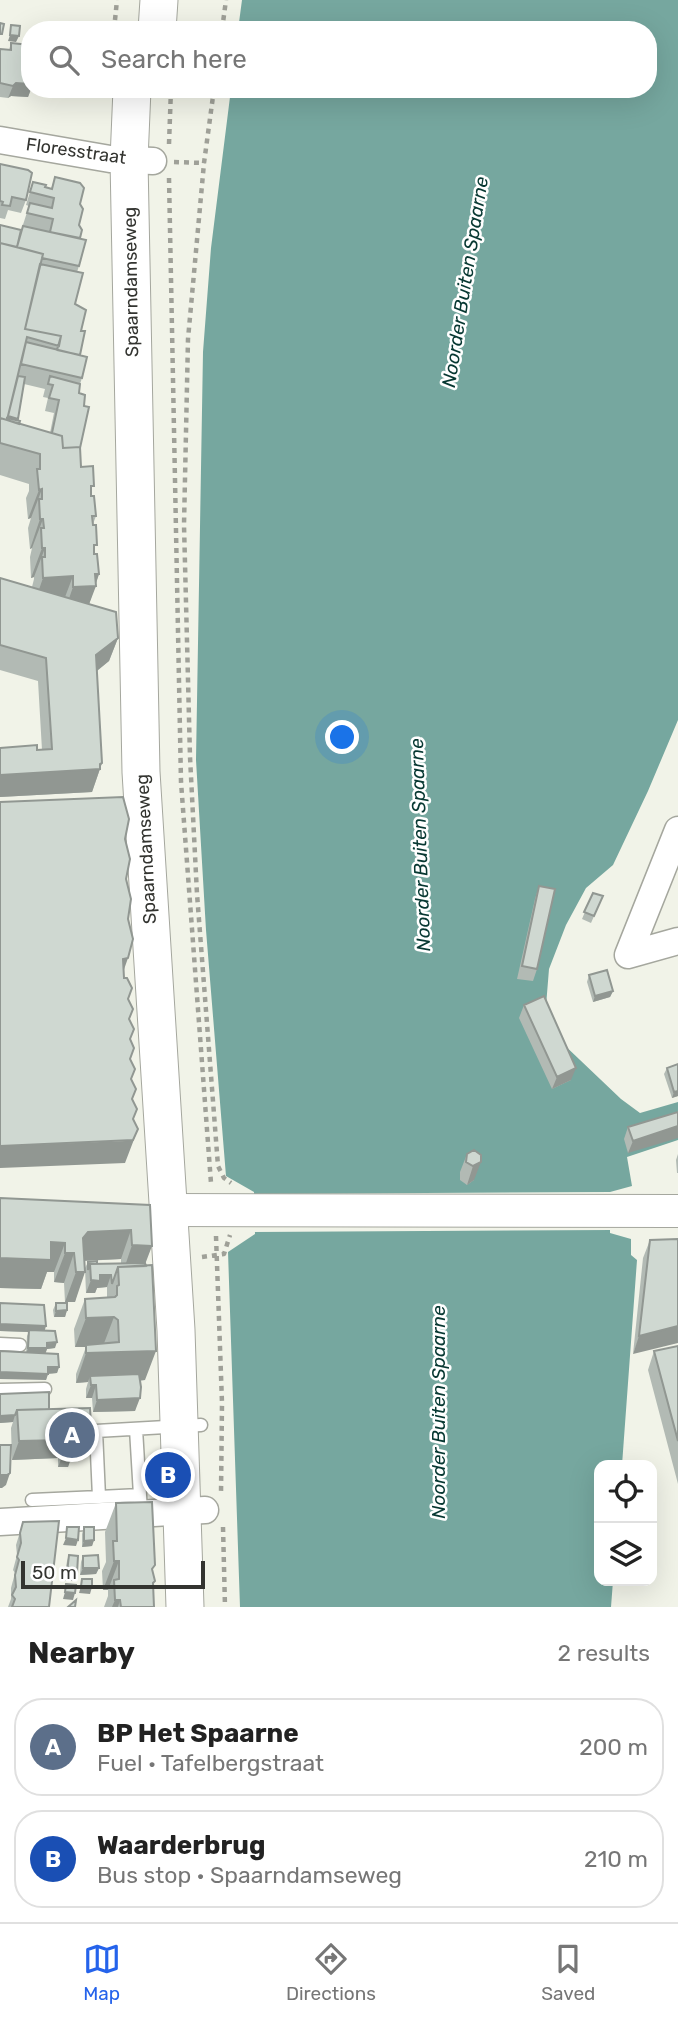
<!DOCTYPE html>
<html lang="en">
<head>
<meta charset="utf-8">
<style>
  :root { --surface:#fff; --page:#f2f2f2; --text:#222; --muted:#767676; --line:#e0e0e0; --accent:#2563eb }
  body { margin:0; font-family:Rubik,sans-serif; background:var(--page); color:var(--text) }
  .controls { position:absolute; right:21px; bottom:21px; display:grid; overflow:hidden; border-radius:14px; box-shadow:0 7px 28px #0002 }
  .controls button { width:63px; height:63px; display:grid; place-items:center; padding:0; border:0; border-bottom:2px solid var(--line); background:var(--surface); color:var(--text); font:35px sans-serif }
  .scale { position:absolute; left:21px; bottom:18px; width:184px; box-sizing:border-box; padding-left:7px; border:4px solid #333430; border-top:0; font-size:19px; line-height:24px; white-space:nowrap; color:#333430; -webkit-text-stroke:5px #fff; paint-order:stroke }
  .you { position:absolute; left:343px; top:738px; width:24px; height:24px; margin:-18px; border:5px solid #fff; border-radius:50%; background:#1a73e8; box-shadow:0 0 0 10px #1a73e833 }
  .badge { display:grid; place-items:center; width:46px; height:46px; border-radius:50%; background:var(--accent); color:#fff; font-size:23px; font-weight:700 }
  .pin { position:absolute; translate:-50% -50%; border:4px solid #fff; box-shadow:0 2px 7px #0006 }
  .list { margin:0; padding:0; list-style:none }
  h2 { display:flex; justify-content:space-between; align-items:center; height:91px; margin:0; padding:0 28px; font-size:30px }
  h2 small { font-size:23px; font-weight:400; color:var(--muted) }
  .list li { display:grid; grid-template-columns:46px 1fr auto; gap:21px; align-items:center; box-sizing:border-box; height:98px; margin:0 14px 14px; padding:0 14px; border:2px solid var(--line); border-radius:28px }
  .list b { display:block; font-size:26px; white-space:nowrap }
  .list p { margin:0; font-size:23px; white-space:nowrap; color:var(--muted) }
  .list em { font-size:23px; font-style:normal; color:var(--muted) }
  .icon { flex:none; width:38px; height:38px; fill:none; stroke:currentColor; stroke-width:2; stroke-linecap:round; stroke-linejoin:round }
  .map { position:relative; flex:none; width:678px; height:1607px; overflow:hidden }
  .search { position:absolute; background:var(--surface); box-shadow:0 7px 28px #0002; left:21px; right:21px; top:21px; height:77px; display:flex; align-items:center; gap:18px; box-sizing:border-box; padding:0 24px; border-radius:28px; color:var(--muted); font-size:26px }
  .sheet { height:315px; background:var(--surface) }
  nav { display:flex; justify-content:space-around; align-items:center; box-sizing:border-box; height:98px; border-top:2px solid var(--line); background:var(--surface); font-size:19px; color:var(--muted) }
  nav a { display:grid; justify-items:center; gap:4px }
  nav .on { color:var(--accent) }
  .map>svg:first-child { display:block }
  .water { fill:#76a79f }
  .pier { fill:#f1f3e8 }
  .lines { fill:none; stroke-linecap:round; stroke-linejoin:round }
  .service-casing { stroke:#a5a79e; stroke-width:15 }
  .minor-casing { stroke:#a5a79e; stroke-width:29 }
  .tertiary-casing { stroke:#a5a79e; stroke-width:34 }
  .secondary-casing { stroke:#a5a79e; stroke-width:39 }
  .path { stroke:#9fa098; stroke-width:4.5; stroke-dasharray:5 5; stroke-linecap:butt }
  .service { stroke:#fff; stroke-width:12 }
  .minor { stroke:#fff; stroke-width:26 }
  .tertiary { stroke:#fff; stroke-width:32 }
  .secondary { stroke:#fff; stroke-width:37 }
  .wall { fill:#b2bab4; fill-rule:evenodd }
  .shaded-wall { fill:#919792 }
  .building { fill:#cfd8d1; stroke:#919792; stroke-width:2 }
  .labels { text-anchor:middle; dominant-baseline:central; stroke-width:5; stroke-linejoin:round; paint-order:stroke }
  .street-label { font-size:18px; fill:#333430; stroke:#fff }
  .water-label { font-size:19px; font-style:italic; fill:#073832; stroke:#fff }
</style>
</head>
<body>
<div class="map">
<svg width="678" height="1607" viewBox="0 0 678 1607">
  <rect width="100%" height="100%" fill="#f1f3e8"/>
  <path class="water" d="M242,0H678V720L648,791L613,865L586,888L566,925L549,969L546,1006L559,1040L621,1099L640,1113L678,1102V1140L627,1157L632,1186L610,1192V1233L631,1239V1255L637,1260L622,1465H599V1581H613L611,1607H240L228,1252L255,1234L254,1192L226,1176L206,930L196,760L203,352L211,248L231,89H648V30H238Z"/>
  <path class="pier" d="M611,1192V1230L253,1232L252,1194Z"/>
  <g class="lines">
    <g class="service-casing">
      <path id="service" d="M0,1344L20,1345
        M0,1390L45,1389
        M136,1429L140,1495
        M32,1500L99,1497
        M141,1513L140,1495L99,1497L96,1431L201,1425"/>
    </g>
    <g class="minor-casing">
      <path id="minor" d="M0,140L110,159L153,161
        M628,955L678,830
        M628,955L678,941
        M0,1522L205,1510"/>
    </g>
    <g class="tertiary-casing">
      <path id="tertiary" d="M169,1210L678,1211"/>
    </g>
    <g class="secondary-casing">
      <path id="secondary" d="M157,30L159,0
        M132,89L129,160L141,772L176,1330L185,1607"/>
    </g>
    <path class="path" d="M114,30L117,0
      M222,30L226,0
      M214,89L204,163L188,339L184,525L190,757L197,894L218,1166L224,1178L231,1183
      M169,144L171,89
      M174,162L204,163
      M169,178L181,782L211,1183
      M216,1236L222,1403L221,1494
      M202,1257L224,1254L230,1235
      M223,1527L225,1607"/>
    <use href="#service" class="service"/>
    <use href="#minor" class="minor"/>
    <use href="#tertiary" class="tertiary"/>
    <use href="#secondary" class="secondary"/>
  </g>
  <path class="wall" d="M11,43L30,89H31L28,97L11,96L8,98L0,97V49L9,50Z
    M0,164L26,200L21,213L8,210L5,219L0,218Z
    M55,177L80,204L79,225L80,238L79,266L77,272L75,304L81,331L80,355L82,378L80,384L79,393L80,448L81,467L91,493L96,516L93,524L94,552L99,574L89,604L118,638L109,661L97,671L102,763L92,792L0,797V748L42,750L38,681L0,670V578L32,587L34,579V577L31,578L30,557L32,548L30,549L28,528L31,518L28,519L26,498L29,491V484L0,475V225L21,231L29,206L26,205L33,182L51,189ZM24,384L45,389L43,397L48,398L45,411L54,413L50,433L19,424L17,420Z
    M539,886L537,969L533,981L517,979L535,899Z
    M593,893L603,896L591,923L582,919Z
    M589,975L613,991L610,997L593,1002L587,982Z
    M524,1005L571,1080L552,1089L519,1018Z
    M678,1064V1096L672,1098L664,1074L667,1068Z
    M678,1112L628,1153L624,1139L628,1127Z
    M474,1150V1180L467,1185L460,1180V1172L467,1154Z
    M678,1154V1173H677L676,1160Z
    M0,1198L150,1205L145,1263V1380L140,1381L135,1411L93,1412L92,1398H86V1389L88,1382L76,1383V1374L86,1347H75L74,1329L85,1299L107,1298V1287L97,1288L95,1293H86L85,1268L88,1262L97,1264L121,1263V1259L85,1261L75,1302H65L64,1283L54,1282V1272H47L41,1289L0,1288Z
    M678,1239L633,1354L643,1258L650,1240Z
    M56,1303L67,1310L65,1317H54L53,1310Z
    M44,1330L55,1348L47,1349L45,1353L59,1367L57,1373L48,1374L46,1380L26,1353L27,1336L29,1332L0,1331Z
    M678,1346V1484L648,1370L654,1351Z
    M0,1394L49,1409L84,1442L73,1452L68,1467H58V1458L12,1460L11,1428L13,1422L0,1423Z
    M116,1503L153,1571L154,1607H104L108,1596V1590H103L102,1571L106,1562L105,1532Z
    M23,1522L49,1607H8L11,1599V1588L15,1573L13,1570L17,1555L16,1545Z
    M84,1527L94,1540L92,1546L82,1547V1534Z
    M69,1555L74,1581L64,1580L67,1561Z
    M83,1556L99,1568L96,1574L80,1575L81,1562Z"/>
  <path class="shaded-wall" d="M10,35L19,36L16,42L8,41Z
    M16,83L30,84V89H31L28,97L11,96L8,98L13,86Z
    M42,489L31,518L28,519L39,490Z
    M40,519H43L32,548L30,549Z
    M42,548H45L34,577L31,578Z
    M95,574H99L95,586H96L85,615L63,616L73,587Z
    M73,576L62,605L33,607L43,578Z
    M118,638L109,661L88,678L96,655Z
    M102,763L92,792L0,797V775Z
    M128,958L120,981L123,959Z
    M613,991L610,997L593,1002L595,996Z
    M576,1068L571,1080L552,1089L557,1077Z
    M678,1091V1096L672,1098L674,1092Z
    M678,1126V1138L628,1153L633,1141Z
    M138,1129L125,1163L0,1168V1146L125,1141Z
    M481,1162L474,1180L467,1185L473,1166Z
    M131,1230L121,1259L78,1261L83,1238L88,1232Z
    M51,1242L65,1243L54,1272H47L41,1289L0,1288V1258Z
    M132,1245L152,1246L141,1275H122Z
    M65,1253H74L64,1283L54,1282Z
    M76,1272H85L75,1302H65Z
    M100,1275H111L107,1287L97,1288L95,1293H86L91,1280Z
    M67,1310L65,1317H54L56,1311Z
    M114,1317L103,1346L86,1345V1347H75L86,1318Z
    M0,1324L46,1326L44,1333L29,1330V1332L0,1331Z
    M678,1326V1343L633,1354L639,1336Z
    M57,1342L55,1348L47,1349L45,1355L26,1354L28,1348Z
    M156,1351L145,1380L91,1382L90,1376L88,1382L76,1383L86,1353Z
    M48,1367H59L57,1373L45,1374Z
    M0,1372L48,1374L46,1380L0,1379Z
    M91,1385H96L92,1398H86Z
    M140,1398L135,1411L93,1412L97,1400Z
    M15,1415L13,1422L0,1423V1416Z
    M91,1424L84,1442L73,1452L68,1467H58L65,1449Z
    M64,1440L58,1458L12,1460L19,1441Z
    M10,1473L6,1485L2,1488H0V1475Z
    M66,1538L78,1540L76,1546L63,1545Z
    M94,1540L92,1546L82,1547L84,1541Z
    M114,1561H119L108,1590H103Z
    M83,1568H99L96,1574L80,1575Z
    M67,1573L77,1574L74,1581L64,1580Z
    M81,1586L92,1587L90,1594L79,1593Z
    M65,1592L75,1593L73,1600L63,1599Z
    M115,1600H120L118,1607H112Z"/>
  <path class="building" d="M0,23L4,24L2,34H0Z
    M11,25L20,26L19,36L10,35Z
    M11,43L30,45V84L16,83L13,86L0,83V49L11,50Z
    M0,164L28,170L32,173L26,200L12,197L10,206L2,205L3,202L0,201Z
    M55,177L80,183L84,188L80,204L83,209L79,225L82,230L80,238L50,232L53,219L27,213L30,203L52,208L54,198L30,192L33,182L46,185L45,187L52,189Z
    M0,225L21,230L17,247L0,243Z
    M23,226L86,240L79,266L42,258L43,254L17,247Z
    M0,243L43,254L25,329L61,336L59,346L27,337L7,420L0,418Z
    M40,264L83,273L75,304L86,310L81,331H85L80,355L57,350L61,336L25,329Z
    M26,342L87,357L82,378L21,364Z
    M18,376L25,377L18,419L8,416Z
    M50,376L80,384L79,393L85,395L84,406L89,407L80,448V447L63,448L62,436L52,433L59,400L49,398L53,385L48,384Z
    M0,418L62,436L63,448L80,447L81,467L93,466L94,486H91V496H94L96,516H92L93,525H96L97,545H94V554H97L99,574H95L96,586L73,587V576L43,578L42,557H45V548H42L41,528H44L43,519H40L39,499H42V489L39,490L37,469H40V454L0,443Z
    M7,418L20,421L19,424L7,420Z
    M0,578L116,612L118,638L96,655L102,763L100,764V769L0,775V748L37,745V750L52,749L46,658L0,645Z
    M123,797L129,819L125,839L130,859L126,879L131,899L128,919L133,939L128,958L123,959L124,978H127L132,988L128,999L133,1009L129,1019L134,1029L130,1039L134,1048L130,1059L135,1069L131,1079L136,1089L132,1099L137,1109L133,1119L138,1129L133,1140L0,1146V802Z
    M539,886L555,889L537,969L522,966Z
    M593,893L603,896L594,916L584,912Z
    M607,970L613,991L595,996L589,975Z
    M544,996L576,1068L557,1077L524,1005Z
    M678,1064V1091L674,1092L667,1068Z
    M678,1112V1126L633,1141L628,1127Z
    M474,1150L481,1155V1162L473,1166L466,1162L467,1154Z
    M0,1198L150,1205L152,1246L132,1245L131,1230L88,1232L83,1238L85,1272H76L74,1253H65V1243L51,1242V1260L0,1258Z
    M678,1239V1326L639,1336L650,1240Z
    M97,1261V1264H90L88,1270V1262Z
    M145,1263L146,1266L118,1267L112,1284L111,1275H100V1281L91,1280L90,1264Z
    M152,1265L156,1351L86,1353V1345L119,1342L118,1320L114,1317L86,1318L85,1299L115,1297L117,1295V1286L119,1285L118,1267Z
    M0,1303L44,1305L46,1326L0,1324Z
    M56,1303H67V1310L56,1311Z
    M29,1330L55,1331L57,1342L47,1343V1348H28Z
    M678,1346V1441L654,1351Z
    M0,1351L58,1354L59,1367H48V1374L0,1372Z
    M139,1374L141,1387L140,1398L97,1400L96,1385H91L90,1376Z
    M49,1392V1409L17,1410L15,1415L0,1416V1394Z
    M90,1408L91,1424L74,1439L75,1449H65L64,1440L19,1441L17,1410Z
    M0,1445H11L10,1473L7,1475H0Z
    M152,1502L155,1565L152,1569L155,1581L153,1583L154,1607H121L120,1600H115L114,1580L119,1579V1561H114L113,1541H117L116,1503Z
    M59,1521L49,1607H12L15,1599L12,1595L16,1587L15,1575L19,1560L17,1557L21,1543L20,1533L23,1522Z
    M67,1527H79L78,1540L66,1538Z
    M84,1527H94V1540L84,1541Z
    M69,1555L78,1556L77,1574L67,1573Z
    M98,1555L99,1568H83V1556Z
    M82,1579H92V1587L81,1586Z
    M66,1584L76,1585L75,1593L65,1592Z
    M76,1600L75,1607H68Z"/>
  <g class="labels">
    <g class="street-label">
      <text transform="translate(76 151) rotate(8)">Floresstraat</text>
      <text transform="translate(131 282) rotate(-91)">Spaarndamseweg</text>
      <text transform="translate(146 849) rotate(-93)">Spaarndamseweg</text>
    </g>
    <g class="water-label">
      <text transform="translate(465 282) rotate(-81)">Noorder Buiten Spaarne</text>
      <text transform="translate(420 845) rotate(-92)">Noorder Buiten Spaarne</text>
      <text transform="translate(438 1412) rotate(-90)">Noorder Buiten Spaarne</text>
    </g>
  </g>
</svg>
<div class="controls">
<button><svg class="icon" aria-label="locate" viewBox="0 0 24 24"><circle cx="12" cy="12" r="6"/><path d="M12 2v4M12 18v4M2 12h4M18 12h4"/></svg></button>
<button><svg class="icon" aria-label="layers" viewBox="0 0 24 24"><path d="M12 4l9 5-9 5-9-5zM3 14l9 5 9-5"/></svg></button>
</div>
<div class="scale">50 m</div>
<div class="you"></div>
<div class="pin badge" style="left:72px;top:1435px;background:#5c6f8a">A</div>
<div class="pin badge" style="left:168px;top:1475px;background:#1a4fb4">B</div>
<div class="search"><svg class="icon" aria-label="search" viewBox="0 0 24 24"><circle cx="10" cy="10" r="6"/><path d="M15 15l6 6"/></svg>Search here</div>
</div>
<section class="sheet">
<h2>Nearby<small>2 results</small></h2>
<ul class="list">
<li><span class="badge" style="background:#5c6f8a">A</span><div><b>BP Het Spaarne</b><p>Fuel · Tafelbergstraat</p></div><em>200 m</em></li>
<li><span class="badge" style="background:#1a4fb4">B</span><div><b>Waarderbrug</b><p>Bus stop · Spaarndamseweg</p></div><em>210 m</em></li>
</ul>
</section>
<nav>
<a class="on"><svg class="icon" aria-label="map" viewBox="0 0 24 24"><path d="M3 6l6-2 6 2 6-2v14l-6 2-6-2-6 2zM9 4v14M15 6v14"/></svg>Map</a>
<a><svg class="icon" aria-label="directions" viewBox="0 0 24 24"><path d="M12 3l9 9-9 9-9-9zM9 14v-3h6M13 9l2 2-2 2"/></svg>Directions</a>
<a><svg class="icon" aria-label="saved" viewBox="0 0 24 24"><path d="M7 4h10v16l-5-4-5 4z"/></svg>Saved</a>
</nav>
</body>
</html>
